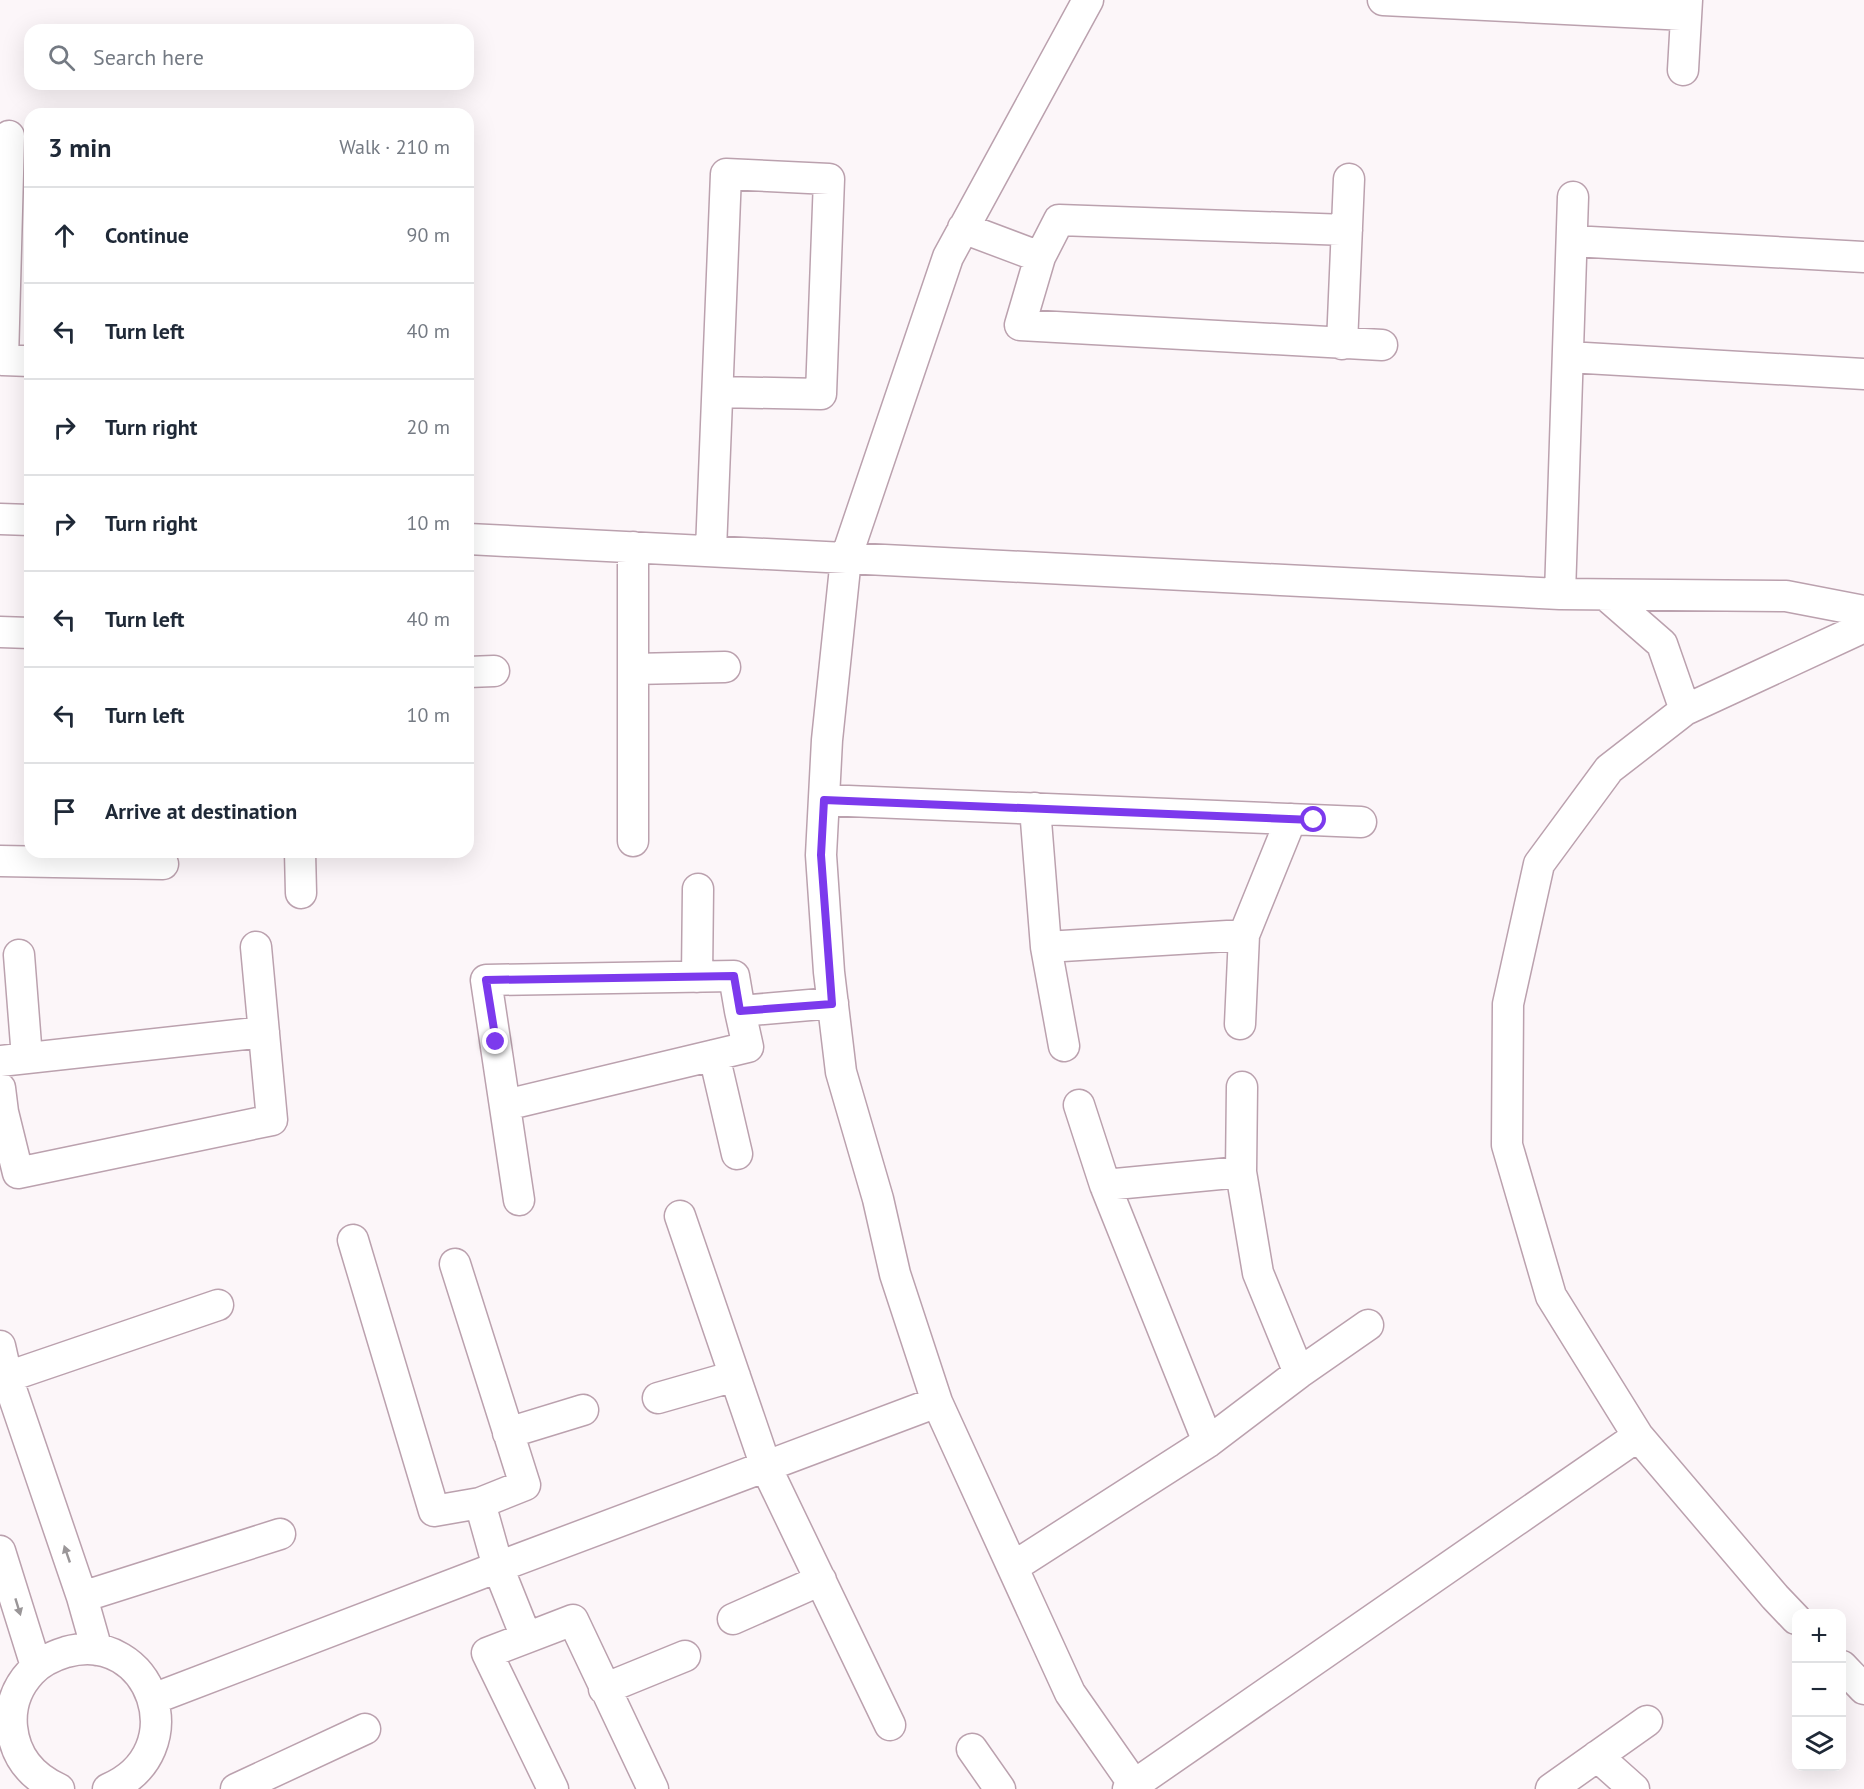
<!DOCTYPE html>
<html lang="en">
<head>
<meta charset="utf-8">
<style>
  :root { --surface:#fff; --page:#f2f2f3; --text:#1f2937; --muted:#747a83; --line:#e0e1e3 }
  body { margin:0; font-family:"PT Sans",sans-serif; background:var(--page); color:var(--text) }
  .controls { position:absolute; right:18px; bottom:18px; display:grid; overflow:hidden; border-radius:12px; box-shadow:0 6px 24px #0002 }
  .controls button { width:54px; height:54px; display:grid; place-items:center; padding:0; border:0; border-bottom:2px solid var(--line); background:var(--surface); color:var(--text); font:30px sans-serif }
  .stop { position:absolute; width:18px; height:18px; margin:-14px; border:4px solid #7c3aed; border-radius:50%; background:#fff }
  .stop.end { background:#7c3aed; border-color:#fff; box-shadow:0 2px 6px #0008 }
  .list { margin:0; padding:0; list-style:none }
  h2 { display:flex; justify-content:space-between; align-items:center; height:78px; margin:0; padding:0 24px; font-size:26px }
  h2 small { font-size:20px; font-weight:400; color:var(--muted) }
  .list li { display:grid; grid-template-columns:39px 1fr auto; gap:18px; align-items:center; box-sizing:border-box; height:96px; padding:0 24px; border-top:2px solid var(--line) }
  .list b { display:block; font-size:22px; white-space:nowrap }
  .list em { font-size:20px; font-style:normal; color:var(--muted) }
  .icon { flex:none; width:33px; height:33px; fill:none; stroke:currentColor; stroke-width:2; stroke-linecap:round; stroke-linejoin:round }
  .map { position:relative; flex:none; width:1864px; height:1789px; overflow:hidden }
  .search { position:absolute; background:var(--surface); box-shadow:0 6px 24px #0002; left:24px; top:24px; width:450px; height:66px; display:flex; align-items:center; gap:15px; box-sizing:border-box; padding:0 21px; border-radius:18px; color:var(--muted); font-size:22px }
  .panel { position:absolute; background:var(--surface); box-shadow:0 6px 24px #0002; left:24px; top:108px; width:450px; height:750px; border-radius:18px }
  .map>svg:first-child { display:block }
  .lines { fill:none; stroke-linecap:round; stroke-linejoin:round }
  .minor-casing { stroke:#bba1ae; stroke-width:33 }
  .minor { stroke:#fff; stroke-width:30 }
  .oneway { fill:#9a9698 }
  .route { stroke:#7c3aed; stroke-width:8 }
</style>
</head>
<body>
<div class="map">
<svg width="1864" height="1789" viewBox="0 0 1864 1789">
  <rect width="100%" height="100%" fill="#fcf6f9"/>
  <g class="lines">
    <g class="minor-casing">
      <path id="minor" d="M1088,0L948,257L846,558L827,740L821,855L829,972L841,1072L878,1199L895,1274L937,1402L1070,1693L1137,1789
        M1383,0L1686,15
        M1683,70L1687,0
        M9,136L3,360L30,361
        M963,228L1040,257
        M1347,230L1059,220L1040,257L1020,325L1382,345
        M1572,241L1864,257
        M1342,344L1349,179
        M1568,357L1864,374
        M0,519L30,520
        M468,539L1560,594L1786,596L1864,611
        M633,547V841
        M711,550L726,174L829,179L821,394L718,392
        M1560,594L1573,197
        M1607,596L1662,644L1685,710
        M0,632L30,633
        M633,669L725,667
        M468,672L494,671
        M824,800L1361,822
        M1035,808L1046,947L1064,1046
        M300,852L301,893
        M0,861L163,864
        M1046,947L1244,935
        M19,955L27,1058
        M697,977L698,889
        M1240,1024L1244,935L1291,819
        M714,1055L737,1154
        M0,1061L264,1032
        M1242,1087L1241,1172L1258,1273L1299,1373
        M0,1088L3,1112L18,1173L272,1120L256,947
        M506,1105L748,1047L740,1011L833,1003
        M1079,1105L1105,1185L1208,1442
        M1105,1185L1241,1172
        M519,1200L486,980L734,976L740,1011
        M680,1216L766,1467L890,1725
        M353,1240L434,1511L480,1503L525,1485L455,1264
        M0,1346L7,1377L82,1597L97,1650
        M7,1377L218,1305
        M658,1398L735,1376
        M508,1433L583,1410
        M480,1503L498,1567L526,1637
        M0,1551L36,1666
        M1013,1567L1208,1442L1299,1373L1368,1325
        M82,1597L280,1534
        M733,1619L821,1580
        M1796,1619L1775,1597L1638,1436L1551,1296L1507,1145L1508,1004L1539,864L1609,769L1685,710L1864,627
        M1842,1666L1864,1689
        M604,1689L685,1656
        M153,1699L498,1567L937,1402
        M972,1749L1000,1789
        M1597,1756L1634,1789
        M59,1789C32,1777 15,1757 12,1727C10,1706 17,1687 31,1672C40,1662 53,1656 66,1652C151,1628 196,1752 108,1789
        M236,1789L365,1729
        M553,1789L487,1653L573,1620L653,1789
        M1128,1789L1638,1436
        M1551,1789L1647,1721"/>
    </g>
    <use href="#minor" class="minor"/>
  </g>
  <defs><path id="oneway-solid" d="M-6-.8H1V-3.2L6.5 0L1 3.2V.8H-6Z" transform="scale(1.5)"/></defs>
  <g class="oneway">
    <use href="#oneway-solid" transform="translate(67 1554) rotate(-109)"/>
    <use href="#oneway-solid" transform="translate(18 1607) rotate(73)"/>
  </g>
  <g class="lines">
    <path class="route" d="M496,1042L486,980L734,976L740,1011L832,1004L821,855L824,800L1314,820"/>
  </g>
</svg>
<div class="controls">
<button>+</button>
<button>−</button>
<button><svg class="icon" aria-label="layers" viewBox="0 0 24 24"><path d="M12 4l9 5-9 5-9-5zM3 14l9 5 9-5"/></svg></button>
</div>
<div class="stop" style="left:1314px;top:820px"></div>
<div class="stop end" style="left:496px;top:1042px"></div>
<div class="search"><svg class="icon" aria-label="search" viewBox="0 0 24 24"><circle cx="10" cy="10" r="6"/><path d="M15 15l6 6"/></svg>Search here</div>
<section class="panel">
<h2>3 min<small>Walk · 210 m</small></h2>
<ul class="list">
<li><svg class="icon" aria-label="ahead" viewBox="0 0 24 24"><path d="M12 20V5M6 11l6-6 6 6"/></svg><div><b>Continue</b></div><em>90 m</em></li>
<li><svg class="icon" aria-label="left" viewBox="0 0 24 24"><path d="M17 20v-9H6M10 6l-5 5 5 5"/></svg><div><b>Turn left</b></div><em>40 m</em></li>
<li><svg class="icon" aria-label="right" viewBox="0 0 24 24"><path d="M7 20v-9h11M14 6l5 5-5 5"/></svg><div><b>Turn right</b></div><em>20 m</em></li>
<li><svg class="icon" aria-label="right" viewBox="0 0 24 24"><path d="M7 20v-9h11M14 6l5 5-5 5"/></svg><div><b>Turn right</b></div><em>10 m</em></li>
<li><svg class="icon" aria-label="left" viewBox="0 0 24 24"><path d="M17 20v-9H6M10 6l-5 5 5 5"/></svg><div><b>Turn left</b></div><em>40 m</em></li>
<li><svg class="icon" aria-label="left" viewBox="0 0 24 24"><path d="M17 20v-9H6M10 6l-5 5 5 5"/></svg><div><b>Turn left</b></div><em>10 m</em></li>
<li><svg class="icon" aria-label="arrive" viewBox="0 0 24 24"><path d="M6 21V4h12l-3 4 3 4H6"/></svg><div><b>Arrive at destination</b></div></li>
</ul>
</section>
</div>
</body>
</html>
